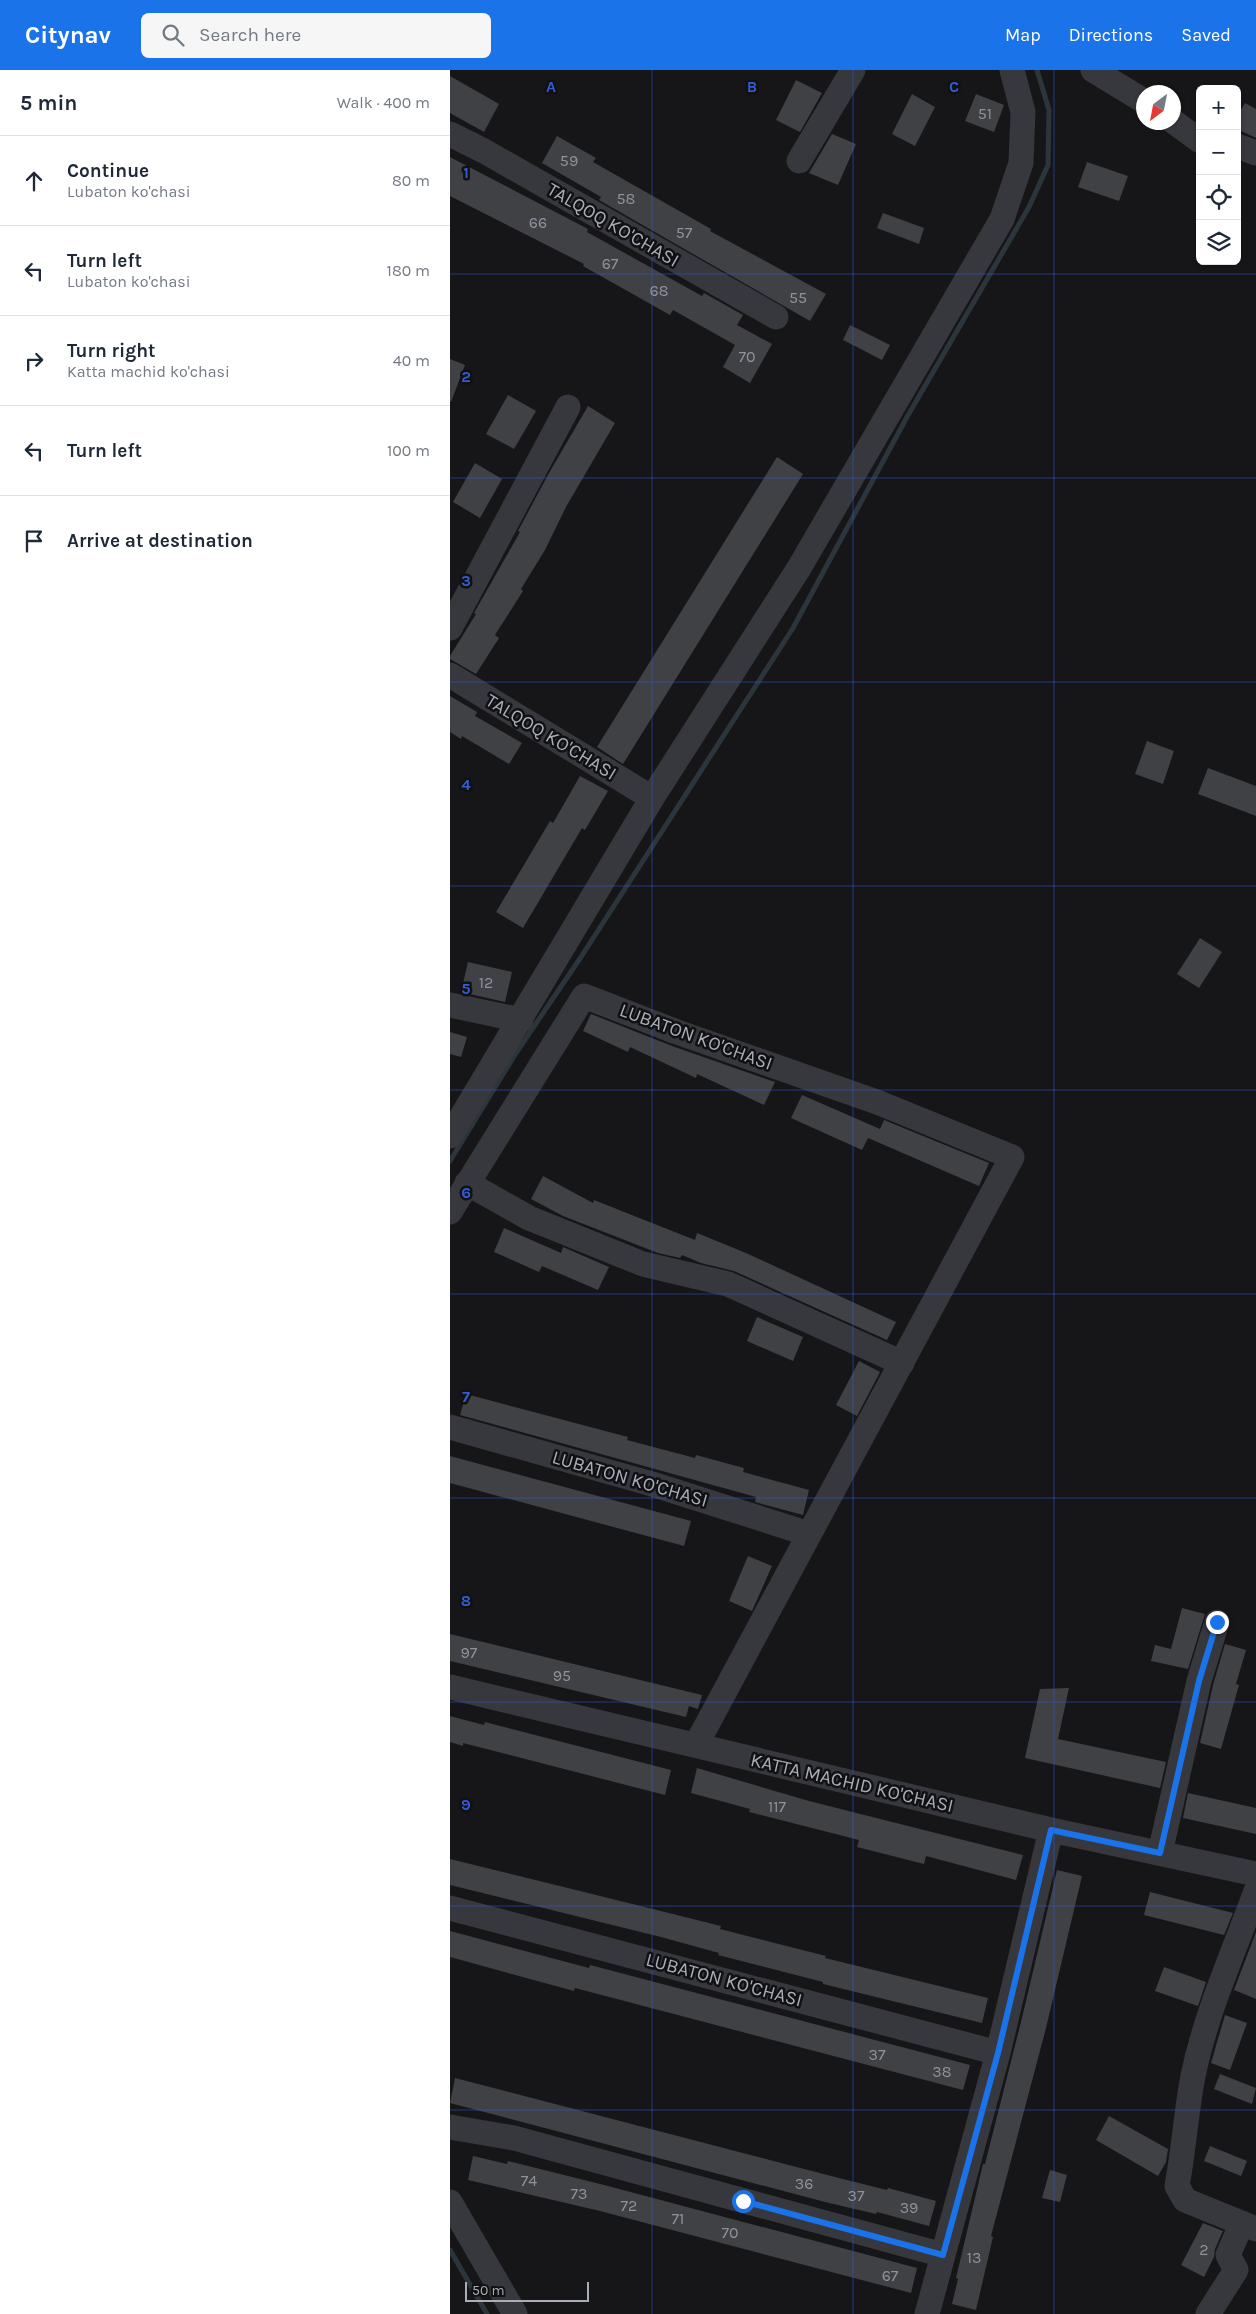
<!DOCTYPE html>
<html lang="en">
<head>
<meta charset="utf-8">
<style>
  :root { --surface:#fff; --page:#f6f6f7; --text:#1f2937; --muted:#747a83; --line:#e0e1e3; --accent:#1a73e8 }
  body { margin:0; font-family:Karla,sans-serif; background:var(--page); color:var(--text) }
  .controls { position:absolute; right:15px; top:15px; display:grid; overflow:hidden; border-radius:8px; box-shadow:0 1px 4px #0004 }
  .controls button { width:45px; height:45px; display:grid; place-items:center; padding:0; border:0; border-bottom:1px solid var(--line); background:var(--surface); color:var(--text); font:25px sans-serif }
  .compass { position:absolute; left:686px; top:15px; width:45px; height:45px; border-radius:50%; background:var(--surface); box-shadow:0 1px 4px #0004; rotate:212deg }
  .scale { position:absolute; left:15px; bottom:12px; width:124px; box-sizing:border-box; padding-left:5px; border:2px solid #a8adb8; border-top:0; font-size:14px; line-height:18px; white-space:nowrap; color:#a8adb8; -webkit-text-stroke:4px #111113; paint-order:stroke }
  .stop { position:absolute; width:15px; height:15px; margin:-11px; border:4px solid #1a73e8; border-radius:50%; background:#fff }
  .stop.end { background:#1a73e8; border-color:#fff; box-shadow:0 1px 5px #0008 }
  .list { margin:0; padding:0; list-style:none }
  h2 { display:flex; justify-content:space-between; align-items:center; height:65px; margin:0; padding:0 20px; font-size:21px }
  h2 small { font-size:16px; font-weight:400; color:var(--muted) }
  .list li { display:grid; grid-template-columns:32px 1fr auto; gap:15px; align-items:center; box-sizing:border-box; height:90px; padding:0 20px; border-top:1px solid var(--line) }
  .list b { display:block; font-size:19px; white-space:nowrap }
  .list p { margin:0; font-size:16px; white-space:nowrap; color:var(--muted) }
  .list em { font-size:16px; font-style:normal; color:var(--muted) }
  .icon { flex:none; width:28px; height:28px; fill:none; stroke:currentColor; stroke-width:2; stroke-linecap:round; stroke-linejoin:round }
  .map { position:relative; flex:none; width:806px; height:2244px; overflow:hidden }
  header { display:flex; align-items:center; gap:30px; box-sizing:border-box; height:70px; padding:0 25px; background:var(--accent); color:#fff }
  header strong { font-size:24px }
  nav { display:flex; gap:28px; margin-inline-start:auto; font-size:18px }
  .search { width:350px; height:45px; background:var(--page); display:flex; align-items:center; gap:12px; box-sizing:border-box; padding:0 18px; border-radius:8px; color:var(--muted); font-size:19px }
  main { display:flex }
  aside { flex:1; background:var(--surface) }
  .map>svg:first-child { display:block }
  .lines { fill:none; stroke-linecap:round; stroke-linejoin:round }
  .stream { stroke:#2c353c; stroke-width:5 }
  .building { fill:#404145 }
  .minor { stroke:#37383d; stroke-width:25 }
  .route { stroke:#1a73e8; stroke-width:6 }
  .grid { fill:none; stroke:#325cd3; stroke-width:1; stroke-opacity:0.55 }
  .labels { text-anchor:middle; dominant-baseline:central; stroke-width:5; stroke-linejoin:round; paint-order:stroke }
  .number-label { font-size:16px; fill:#8e929b }
  .street-label { font-size:19px; fill:#a8adb8; stroke:#111113 }
  .grid-label { font-size:16px; text-anchor:middle; font-weight:bold; fill:#325cd3; stroke:#111113; stroke-width:5; stroke-linejoin:round; paint-order:stroke }
</style>
</head>
<body>
<header>
<strong>Citynav</strong>
<div class="search"><svg class="icon" aria-label="search" viewBox="0 0 24 24"><circle cx="10" cy="10" r="6"/><path d="M15 15l6 6"/></svg>Search here</div>
<nav><a>Map</a><a>Directions</a><a>Saved</a></nav>
</header>
<main>
<aside>
<h2>5 min<small>Walk · 400 m</small></h2>
<ul class="list">
<li><svg class="icon" aria-label="ahead" viewBox="0 0 24 24"><path d="M12 20V5M6 11l6-6 6 6"/></svg><div><b>Continue</b><p>Lubaton ko'chasi</p></div><em>80 m</em></li>
<li><svg class="icon" aria-label="left" viewBox="0 0 24 24"><path d="M17 20v-9H6M10 6l-5 5 5 5"/></svg><div><b>Turn left</b><p>Lubaton ko'chasi</p></div><em>180 m</em></li>
<li><svg class="icon" aria-label="right" viewBox="0 0 24 24"><path d="M7 20v-9h11M14 6l5 5-5 5"/></svg><div><b>Turn right</b><p>Katta machid ko'chasi</p></div><em>40 m</em></li>
<li><svg class="icon" aria-label="left" viewBox="0 0 24 24"><path d="M17 20v-9H6M10 6l-5 5 5 5"/></svg><div><b>Turn left</b></div><em>100 m</em></li>
<li><svg class="icon" aria-label="arrive" viewBox="0 0 24 24"><path d="M6 21V4h12l-3 4 3 4H6"/></svg><div><b>Arrive at destination</b></div></li>
</ul>
</aside>
<div class="map">
<svg width="806" height="2244" viewBox="0 0 806 2244">
  <rect width="100%" height="100%" fill="#161618"/>
  <g class="lines">
    <path class="stream" d="M0,1091L66,983L131,887L343,558L457,347L579,137L598,95L599,40L587,0
      M0,2180L37,2244"/>
  </g>
  <path class="building" d="M0,6L49,34L34,62L0,43Z
    M346,10L372,23L350,62L326,50Z
    M462,24L485,37L465,76L442,64Z
    M526,24L554,35L544,62L515,51Z
    M795,33L806,39V68L787,59V46Z
    M382,64L406,74L388,115L359,103Z
    M107,66L146,88L143,92L261,159L260,161L376,224L360,251L149,130L151,127L92,93Z
    M0,87L138,159L137,162L252,226L254,223L293,245L287,255L322,274L300,313L273,297L285,275L223,240L220,245L133,196L134,194L0,126Z
    M637,92L678,106L669,131L628,117Z
    M433,143L474,158L469,174L427,158Z
    M400,255L440,275L432,290L393,270Z
    M0,289L15,295L1,332H0Z
    M58,325L86,341L64,379L36,364Z
    M138,336L165,353L116,437L95,480L71,519L73,521L45,565L49,568L26,604L0,589V586L26,544L24,543L70,462L68,461L99,403Z
    M327,387L353,404L173,694L147,677Z
    M25,393L52,409L30,448L3,432Z
    M0,626L27,642L25,646L72,673L59,694L12,666L11,669L0,662Z
    M697,671L724,681L713,714L685,704Z
    M758,698L806,716V746L748,724Z
    M130,706L158,721L135,760L132,758L73,858L46,842L100,751L103,753Z
    M750,868L772,882L749,918L727,904Z
    M18,892L62,902L55,932L11,922Z
    M141,944L222,976L325,1012L314,1035L247,1004L246,1008L180,977L178,982L133,961Z
    M0,962L17,967L11,987L0,984Z
    M352,1025L430,1059L434,1050L539,1093L529,1116L418,1068L412,1080L341,1048Z
    M93,1106L143,1133L144,1130L245,1170L247,1163L296,1183L446,1252L437,1270L284,1201L251,1193L232,1185L230,1188L208,1183L113,1146L81,1129Z
    M54,1158L111,1183L113,1177L159,1197L148,1220L92,1196L89,1202L44,1182Z
    M307,1247L353,1267L343,1291L297,1271Z
    M409,1291L430,1302L407,1346L386,1335Z
    M16,1324L178,1367L177,1370L245,1388L246,1385L294,1398L293,1402L359,1420L353,1445L305,1432L306,1427L10,1345Z
    M0,1386L241,1451L234,1476L0,1413Z
    M298,1486L322,1496L302,1541L279,1531Z
    M732,1538L755,1544L738,1599L701,1591L705,1575L721,1579Z
    M0,1564L252,1625L248,1639L239,1636L236,1647L0,1591Z
    M775,1574L796,1580L786,1614L789,1615L771,1679L750,1673L763,1615Z
    M619,1618L608,1669L716,1692L710,1718L575,1688L590,1619Z
    M0,1646L34,1655L35,1652L221,1700L215,1725L13,1673V1676L0,1672Z
    M247,1698L359,1731L573,1785L566,1810L476,1786L474,1794L407,1777L409,1770L299,1742L300,1739L241,1723Z
    M738,1723L806,1738V1764L733,1748Z
    M0,1789L223,1844L271,1856L270,1859L376,1886L375,1888L538,1928L532,1953L373,1914V1912L268,1885L269,1883L211,1867L0,1815Z
    M607,1800L632,1806L596,1958L541,2166L543,2167L526,2240L502,2234L508,2209L506,2208L533,2094H535L571,1952Z
    M700,1822L783,1843L774,1865L694,1845Z
    M0,1861L139,1898L140,1895L520,1995L513,2020L125,1918L124,1921L0,1887Z
    M806,1862V1929L784,1920Z
    M714,1897L756,1912L748,1936L705,1921Z
    M775,1945L797,1953L780,2000L761,1993Z
    M770,2004L806,2018L802,2034L764,2019Z
    M5,2008L385,2107L437,2120L438,2118L486,2131L479,2156L427,2142L426,2144L375,2132L0,2033Z
    M659,2046L718,2079L716,2092L708,2106L646,2070Z
    M760,2076L797,2091L791,2106L754,2091Z
    M23,2086L57,2094L58,2091L158,2116L467,2198L461,2223L150,2141L18,2110Z
    M600,2100L617,2105L610,2132L592,2128Z
    M753,2153L773,2161L765,2179L764,2187L754,2207L731,2195Z"/>
  <g class="lines">
    <path class="minor" d="M643,0L694,31
      M724,52L750,71
      M0,64L34,81L326,247
      M787,76L806,83
      M349,91L403,0
      M0,558L118,337
      M0,605L202,728
      M0,935L71,950
      M0,1066L202,728L349,498L552,149L571,93L573,42L562,0
      M17,1113L79,1148L193,1194L278,1214L452,1293
      M0,1142L134,926L227,962L427,1032L562,1087L246,1675
      M0,1357L202,1414L359,1464
      M0,1617L601,1760L806,1804
      M710,1783L749,1611L767,1552
      M806,1821C784,1882 756,1942 743,2006C736,2042 734,2079 727,2116L735,2130L806,2159
      M0,1838L548,1983
      M0,2057L64,2068L493,2185
      M0,2132L65,2244
      M477,2244L548,1983L601,1760
      M758,2244L786,2200L778,2185L792,2153"/>
  </g>
  <g class="lines">
    <path class="route" d="M293,2131L493,2185L548,1983L601,1760L710,1783L749,1611L767,1552"/>
  </g>
  <path class="grid" d="M202,0V2244M403,0V2244M604,0V2244M0,204H806M0,408H806M0,612H806M0,816H806M0,1020H806M0,1224H806M0,1428H806M0,1632H806M0,1836H806M0,2040H806"/>
  <g class="labels">
    <g class="number-label">
      <text x="535" y="43">51</text>
      <text x="119" y="90">59</text>
      <text x="176" y="128">58</text>
      <text x="88" y="152">66</text>
      <text x="234" y="162">57</text>
      <text x="160" y="193">67</text>
      <text x="209" y="220">68</text>
      <text x="348" y="227">55</text>
      <text x="297" y="286">70</text>
      <text x="36" y="912">12</text>
      <text x="19" y="1582">97</text>
      <text x="112" y="1605">95</text>
      <text x="327" y="1736">117</text>
      <text x="427" y="1984">37</text>
      <text x="492" y="2001">38</text>
      <text x="79" y="2110">74</text>
      <text x="354" y="2113">36</text>
      <text x="129" y="2123">73</text>
      <text x="406" y="2125">37</text>
      <text x="179" y="2135">72</text>
      <text x="459" y="2137">39</text>
      <text x="228" y="2148">71</text>
      <text x="280" y="2162">70</text>
      <text x="754" y="2179">2</text>
      <text x="524" y="2187">13</text>
      <text x="440" y="2205">67</text>
    </g>
    <g class="street-label">
      <text transform="translate(163 155) rotate(30)">TALQOQ KO'CHASI</text>
      <text transform="translate(101 667) rotate(31)">TALQOQ KO'CHASI</text>
      <text transform="translate(246 967) rotate(20)">LUBATON KO'CHASI</text>
      <text transform="translate(180 1409) rotate(16)">LUBATON KO'CHASI</text>
      <text transform="translate(402 1713) rotate(13)">KATTA MACHID KO'CHASI</text>
      <text transform="translate(274 1910) rotate(15)">LUBATON KO'CHASI</text>
    </g>
  </g>
  <g class="grid-label">
    <text x="101" y="22">A</text>
    <text x="302" y="22">B</text>
    <text x="504" y="22">C</text>
    <text x="16" y="108">1</text>
    <text x="16" y="312">2</text>
    <text x="16" y="516">3</text>
    <text x="16" y="720">4</text>
    <text x="16" y="924">5</text>
    <text x="16" y="1128">6</text>
    <text x="16" y="1332">7</text>
    <text x="16" y="1536">8</text>
    <text x="16" y="1740">9</text>
  </g>
</svg>
<div class="controls">
<button>+</button>
<button>−</button>
<button><svg class="icon" aria-label="locate" viewBox="0 0 24 24"><circle cx="12" cy="12" r="6"/><path d="M12 2v4M12 18v4M2 12h4M18 12h4"/></svg></button>
<button><svg class="icon" aria-label="layers" viewBox="0 0 24 24"><path d="M12 4l9 5-9 5-9-5zM3 14l9 5 9-5"/></svg></button>
</div>
<svg class="compass" viewBox="-18 -18 36 36"><path d="M0-13l5 13h-10z" fill="#e53935"/><path d="M0 13l5-13h-10z" fill="#747a83"/></svg>
<div class="scale">50 m</div>
<div class="stop" style="left:293px;top:2131px"></div>
<div class="stop end" style="left:767px;top:1552px"></div>
</div>
</main>
</body>
</html>
